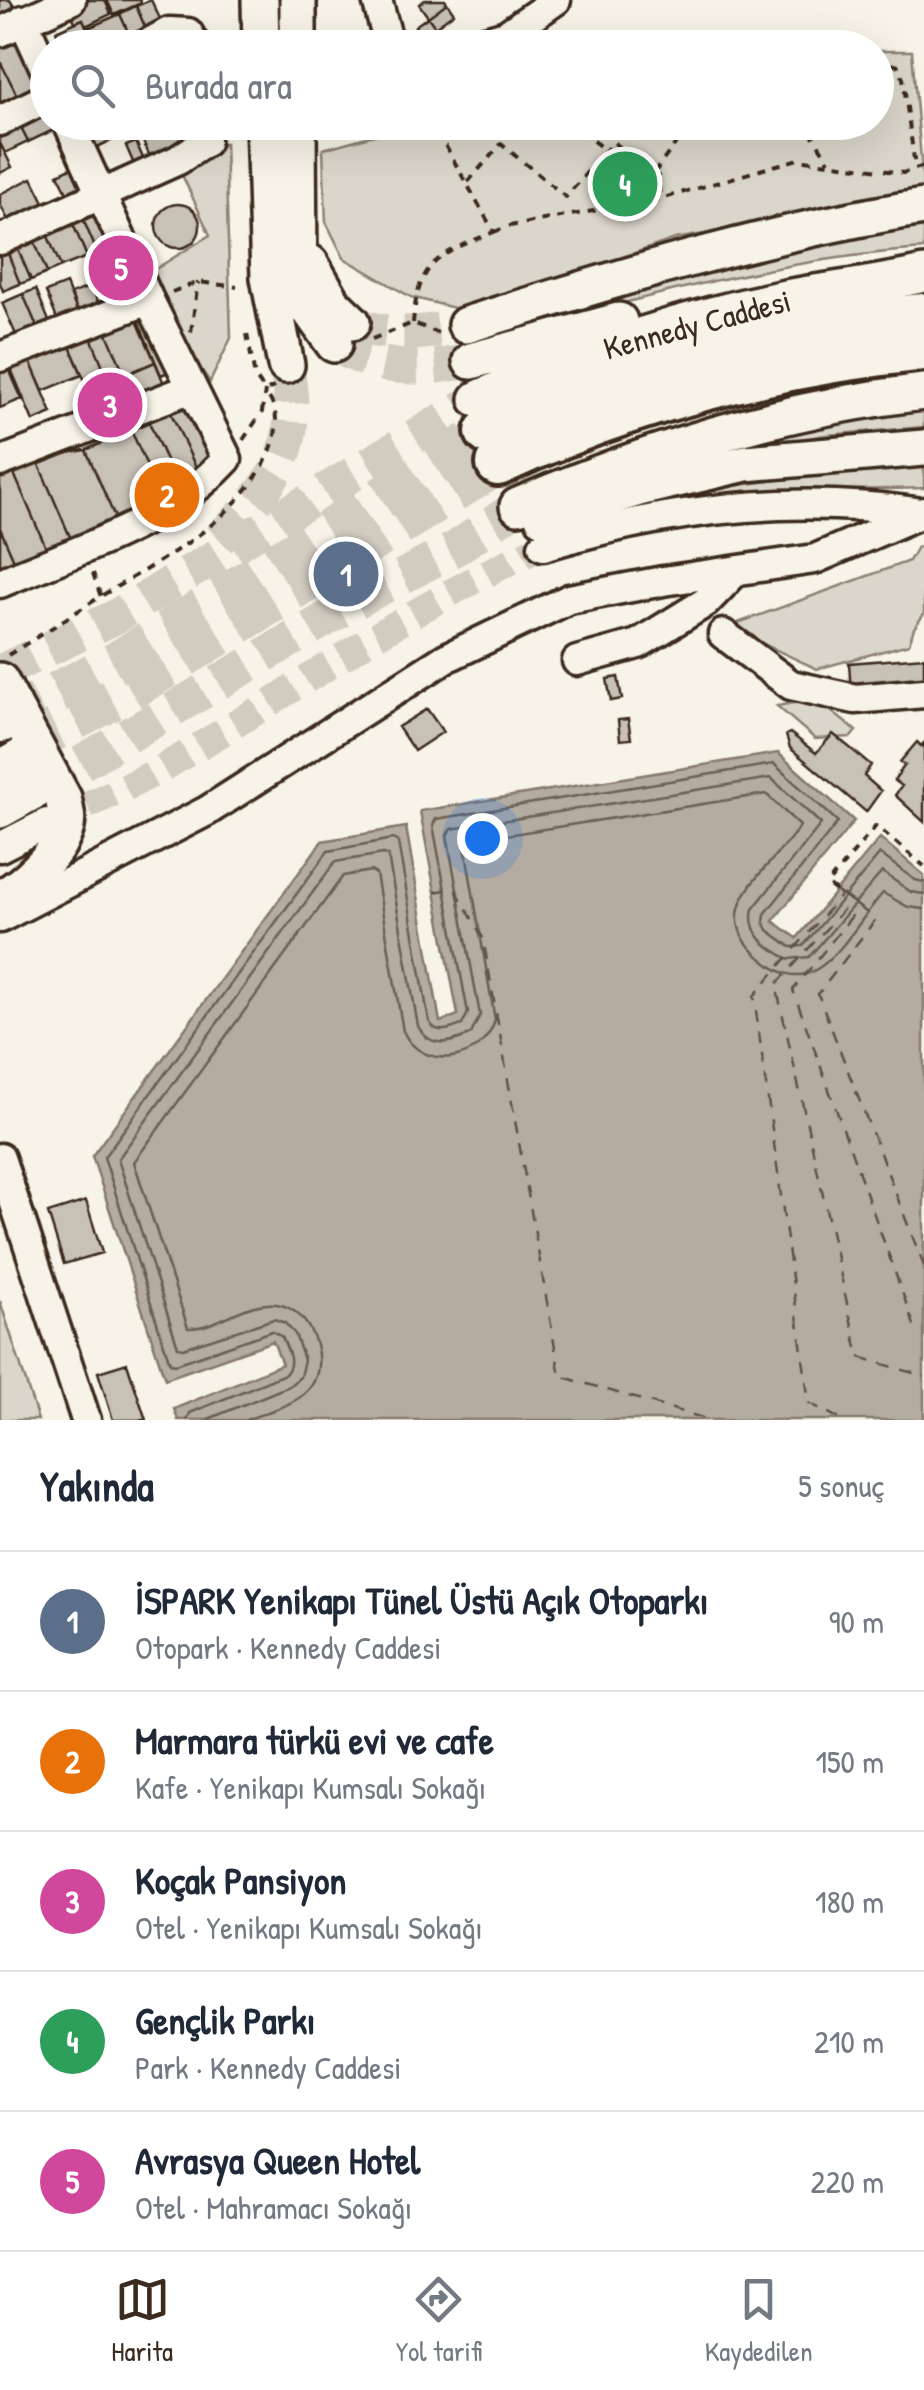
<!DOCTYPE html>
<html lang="tr">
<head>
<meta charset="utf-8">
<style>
  :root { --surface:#fff; --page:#f6f6f7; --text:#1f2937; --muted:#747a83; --line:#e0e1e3; --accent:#3b2a1e }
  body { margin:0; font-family:"Patrick Hand",sans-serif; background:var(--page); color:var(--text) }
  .you { position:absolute; left:482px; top:838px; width:35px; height:35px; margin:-25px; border:8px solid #fff; border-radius:50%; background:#1a73e8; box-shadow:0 0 0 15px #1a73e833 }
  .badge { display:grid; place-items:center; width:65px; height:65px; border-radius:50%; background:var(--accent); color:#fff; font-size:32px; font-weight:700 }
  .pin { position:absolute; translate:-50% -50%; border:5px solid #fff; box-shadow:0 2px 10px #0006 }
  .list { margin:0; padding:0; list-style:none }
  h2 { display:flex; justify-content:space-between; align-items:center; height:130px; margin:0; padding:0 40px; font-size:42px }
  h2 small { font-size:32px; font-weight:400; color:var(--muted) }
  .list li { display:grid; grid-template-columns:65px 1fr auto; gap:30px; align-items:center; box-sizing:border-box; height:140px; padding:0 40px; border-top:2px solid var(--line) }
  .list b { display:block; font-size:38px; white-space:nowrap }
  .list p { margin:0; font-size:32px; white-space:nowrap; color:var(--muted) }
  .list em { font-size:32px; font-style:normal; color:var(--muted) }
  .icon { flex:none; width:55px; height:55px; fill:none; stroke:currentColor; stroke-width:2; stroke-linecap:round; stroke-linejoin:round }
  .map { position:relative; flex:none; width:924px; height:1420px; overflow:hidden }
  .search { position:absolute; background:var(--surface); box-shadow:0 10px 40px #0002; left:30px; right:30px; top:30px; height:110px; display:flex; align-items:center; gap:25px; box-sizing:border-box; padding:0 35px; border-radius:55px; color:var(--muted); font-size:38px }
  .sheet { height:830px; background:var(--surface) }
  nav { display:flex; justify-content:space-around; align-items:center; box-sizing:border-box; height:140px; border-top:2px solid var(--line); background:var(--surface); font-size:28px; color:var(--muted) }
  nav a { display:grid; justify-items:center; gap:5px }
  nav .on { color:var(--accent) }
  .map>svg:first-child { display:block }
  .green { fill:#dbd6cb; stroke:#8b8074; stroke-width:2.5 }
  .water { fill:#b4aca0; stroke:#84786c; stroke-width:2.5 }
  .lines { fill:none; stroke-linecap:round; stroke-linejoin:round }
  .shore { stroke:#6b5e52; stroke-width:2.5 }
  .ferry { stroke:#5f5145; stroke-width:2.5; stroke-dasharray:12 10; stroke-linecap:butt }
  .building { fill:#c8c1b6; stroke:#3b2a1e; stroke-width:2.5 }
  .minor-tunnel { stroke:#d1cbc0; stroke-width:28; stroke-dasharray:28 14; stroke-linecap:butt }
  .major-tunnel { stroke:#d1cbc0; stroke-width:35; stroke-dasharray:35 18; stroke-linecap:butt }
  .highway-tunnel { stroke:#d1cbc0; stroke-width:42; stroke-dasharray:42 21; stroke-linecap:butt }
  .minor-casing { stroke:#3b2a1e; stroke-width:35 }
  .major-casing { stroke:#3b2a1e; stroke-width:42 }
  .highway-casing { stroke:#3b2a1e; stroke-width:50 }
  .path { stroke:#3b2a1e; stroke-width:4; stroke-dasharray:8 8; stroke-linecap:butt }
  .minor { stroke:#f7f3e8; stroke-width:28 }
  .major { stroke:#f7f3e8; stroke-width:35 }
  .highway { stroke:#f7f3e8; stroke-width:42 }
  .labels { text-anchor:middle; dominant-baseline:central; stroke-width:8; stroke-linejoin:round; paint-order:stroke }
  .street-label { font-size:32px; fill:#3b2a1e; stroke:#f7f3e8 }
</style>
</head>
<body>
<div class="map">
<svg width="924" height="1420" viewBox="0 0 924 1420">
  <rect width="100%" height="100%" fill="#f7f3e8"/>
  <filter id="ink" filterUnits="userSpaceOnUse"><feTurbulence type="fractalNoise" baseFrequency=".01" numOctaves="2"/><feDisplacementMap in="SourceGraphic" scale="20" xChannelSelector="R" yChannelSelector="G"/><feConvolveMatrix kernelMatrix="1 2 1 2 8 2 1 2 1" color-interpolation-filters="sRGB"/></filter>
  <g filter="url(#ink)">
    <path class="green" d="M877,51H912L924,196L675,239L545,284L458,309L411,297L344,258L326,222L323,149L418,123L876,122Z
      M225,143L231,338L210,382L197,364L149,273L210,235L178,166Z
      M924,227V249C785,258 651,295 517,331L644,287L756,259L901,228Z
      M924,407V427L826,435L700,456L786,432Z
      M924,467V488L740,493L624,509C727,481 818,475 924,467Z
      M917,547H924V614L914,628L909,644L817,669L727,627L909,561Z
      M816,699L856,731L851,737L815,739L777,706Z
      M0,1301L38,1420H0Z"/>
    <path class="water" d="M778,753L854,821L773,921L797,938L880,838L924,875V1420H178L174,1409L282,1364L273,1341L165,1379L92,1156L322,841L406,827L440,1022L458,1015L420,811Z"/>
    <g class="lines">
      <path class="shore" d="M187,1420L190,1413L285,1374C296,1363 287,1349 282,1337L272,1331L176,1364L170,1363L104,1157L328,851L393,839L398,842L429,1021C436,1036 450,1029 462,1025L468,1013L433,825L436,819L774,764L838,822L765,914L764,922L768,930L791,947L803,946L880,854L915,880L924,882
        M206,1420L289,1386L300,1377L304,1360L295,1334L285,1323L274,1319L183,1348L178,1347L118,1159L335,862L383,854L388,856L418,1026C430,1049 450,1044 471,1034L480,1015L447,835L451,829L771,778L821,824L753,909C747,934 769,949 789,959L809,957L882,872L911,892L924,894
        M246,1420C265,1412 294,1406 308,1390C332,1364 311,1308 276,1304C246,1300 217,1329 188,1328L134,1162L343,876L371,871L376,874L403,1031C422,1073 484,1062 495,1020L465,847L469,841L766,794L800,826C766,875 699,912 767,963C782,975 800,980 817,969C842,954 863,915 883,893L908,907L924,909"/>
      <path class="ferry" d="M836,891L841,895L754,996L809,1403L842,1420
        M435,892L455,888L483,938L560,1376L710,1420
        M842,894L851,901L776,985L859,1357L924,1376
        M850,900L859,907L793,990L914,1325L924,1328
        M859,907L876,919L818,994L924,1266
        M924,1158V1169"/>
    </g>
    <path class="building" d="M0,0H10L18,13L0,24Z
      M82,0H105L111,14L86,26L83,19L75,22L68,6Z
      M107,0H140L141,3L114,15Z
      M151,0L165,29L149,36L136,6Z
      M425,0H445L447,3L428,17L419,4Z
      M447,3L454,13L435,27L428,17Z
      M136,6L149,36L133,43L120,14Z
      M120,14L133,43L124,48H96L88,28Z
      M428,17L435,27L422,36L415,26Z
      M83,19L96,48H63L56,31Z
      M18,29L48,85L20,101L0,61V38Z
      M0,61L17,95L0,104Z
      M48,100V122L64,125L28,142L15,116Z
      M15,116L28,142L5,153L0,143V124Z
      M96,122H120L125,134L95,148L85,128Z
      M144,122H187L196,141L152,161L136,126Z
      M136,142L146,165L136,169L126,146Z
      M0,143L12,167L0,173Z
      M83,162L95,188L70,198L58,174Z
      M32,178L48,210L12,228L0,204V194Z
      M156 226a22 22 0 1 1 44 0a22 22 0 1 1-44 0Z
      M104,211L118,244L97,252L83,219Z
      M83,219L97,252L87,257L73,224Z
      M73,224L87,257L61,267L47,234Z
      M47,234L61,267L47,273L34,240Z
      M34,240L47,273L31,280L17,247Z
      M17,247L31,280L20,284L7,251Z
      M7,251L20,284L3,291L0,283V254Z
      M125,257L141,296L102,312L86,273Z
      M66,284L81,321L61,329L46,292Z
      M91,286L102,312L81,321L71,294Z
      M36,289L53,331L41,336L23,294Z
      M23,294L41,336L20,344L2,303Z
      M153,309L178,368L161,375L136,316Z
      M135,316L155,362L125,375L105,329Z
      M105,329L125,375L109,381L90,335Z
      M90,335L109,381L89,390L69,344Z
      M69,344L82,375L43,391L30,361Z
      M30,361L52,413L33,421L11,369Z
      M155,362L168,393L140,405L127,374Z
      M7,365L22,399L0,408V368Z
      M129,379L140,405L122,412L111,386Z
      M111,387L122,412L108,418L97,393Z
      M193,403L219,461L197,470L171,413Z
      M171,413L197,470L175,480L149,422Z
      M149,422L180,492L162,500L131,430Z
      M131,430L162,500L116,520L86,450Z
      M86,450L116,520L71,539L36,458Z
      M36,458L71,539L47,550L12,469Z
      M12,469L47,550L15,563L0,528V474Z
      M0,528L15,563L0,570Z
      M924,657V687L851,693L849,663Z
      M618,677L622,699L611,701L607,679Z
      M427,709L443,732L414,751L398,727Z
      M628,719L631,739L620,740L618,720Z
      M790,733L816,753L833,734L871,765L864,776L881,791L866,812L790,748L786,735Z
      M917,742L921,746L924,743V822L895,795L902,786L894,780L905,765L900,762Z
      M86,1201L102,1253L64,1264L48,1213Z
      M127,1363L146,1420H113L98,1372Z"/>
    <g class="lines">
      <path class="minor-tunnel" d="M49,822C88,804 129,788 166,766C292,693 410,606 543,546"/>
      <path class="major-tunnel" d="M352,322C389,339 427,333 466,325
        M334,344C379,372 421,370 471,361
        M219,539C276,483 303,448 286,365
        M0,672L115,617L478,399
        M36,790L360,599L456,548L518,506"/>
      <path class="highway-tunnel" d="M1,721L117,662L487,432
        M19,749L126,692L498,464"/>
      <g class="minor-casing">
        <path id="minor" d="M377,0L390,48
          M23,20L48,75
          M0,32L71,0
          M140,48L169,32L188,33L197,48
          M460,48L506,35L556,0
          M0,121L48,97
          M0,240L178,160L205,142L204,122
          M0,357L149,300
          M0,462L192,388
          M543,546C665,509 789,494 916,512
          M0,583C78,550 169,523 227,459L149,300L68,122
          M723,634L791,685L855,699L924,693
          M577,661L638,644L706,602L735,572
          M0,847L47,823
          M0,918L207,811L446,658L569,599L663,581L815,559L924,512
          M0,1158L86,1420"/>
      </g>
      <g class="major-casing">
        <path id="major" d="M260,0L261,48
          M298,0V48
          M264,122L269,278L286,365
          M298,122L299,278L304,302L334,344
          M310,263L334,305L352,322
          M466,325C617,278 767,232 924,207
          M471,361L619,321
          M478,399C575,355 677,320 781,299C829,290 877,285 924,274
          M518,506C648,450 783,408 924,392
          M543,517L639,488L746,463L924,448
          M0,681L63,798C65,808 69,820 65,830C57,855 23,887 0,898
          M0,810L36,790"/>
      </g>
      <g class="highway-casing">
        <path id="highway" d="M487,432C627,372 771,327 924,315
          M498,464C633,401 776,364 924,349
          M0,721H1
          M0,773L25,759"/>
      </g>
      <path class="path" d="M876,59L898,66L903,78L915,167
        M567,122L604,149
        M778,122L795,134L810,131L818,122
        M434,126L444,122
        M810,131L829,161
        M654,173L686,129L677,122
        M468,182L501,144L566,197L613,142L658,176L660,199
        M494,232L510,226L660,199L798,159L903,173L924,166
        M172,292L198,282L237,287
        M413,323C418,260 440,254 494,232L432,122
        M191,332L198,282
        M247,334L255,377L265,391L274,387
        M372,339L413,323L438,333
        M243,440L262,412L265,391
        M93,573L101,597
        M8,655C41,635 73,614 106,593C136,575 169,557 197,536C235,509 303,439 265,392
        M836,891L827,884L876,826L924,866"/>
      <use href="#minor" class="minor"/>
      <use href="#major" class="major"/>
      <use href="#highway" class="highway"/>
    </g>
  </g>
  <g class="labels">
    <g class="street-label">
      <text transform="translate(697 324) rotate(-15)">Kennedy Caddesi</text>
    </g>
  </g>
</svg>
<div class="you"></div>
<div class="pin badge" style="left:346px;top:574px;background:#5c6f8a">1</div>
<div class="pin badge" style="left:167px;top:495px;background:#e8710a">2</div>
<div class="pin badge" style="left:110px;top:405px;background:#d1479c">3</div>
<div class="pin badge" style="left:625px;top:184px;background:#2e9e5b">4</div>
<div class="pin badge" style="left:121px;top:268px;background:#d1479c">5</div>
<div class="search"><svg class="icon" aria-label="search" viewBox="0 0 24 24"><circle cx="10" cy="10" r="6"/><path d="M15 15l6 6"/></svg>Burada ara</div>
</div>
<section class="sheet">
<h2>Yakında<small>5 sonuç</small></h2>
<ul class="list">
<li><span class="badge" style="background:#5c6f8a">1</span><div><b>İSPARK Yenikapı Tünel Üstü Açık Otoparkı</b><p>Otopark · Kennedy Caddesi</p></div><em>90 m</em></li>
<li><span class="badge" style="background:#e8710a">2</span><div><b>Marmara türkü evi ve cafe</b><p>Kafe · Yenikapı Kumsalı Sokağı</p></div><em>150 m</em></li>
<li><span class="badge" style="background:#d1479c">3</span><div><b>Koçak Pansiyon</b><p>Otel · Yenikapı Kumsalı Sokağı</p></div><em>180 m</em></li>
<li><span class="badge" style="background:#2e9e5b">4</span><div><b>Gençlik Parkı</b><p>Park · Kennedy Caddesi</p></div><em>210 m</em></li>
<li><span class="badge" style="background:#d1479c">5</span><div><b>Avrasya Queen Hotel</b><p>Otel · Mahramacı Sokağı</p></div><em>220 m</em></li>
</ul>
</section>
<nav>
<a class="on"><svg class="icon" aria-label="map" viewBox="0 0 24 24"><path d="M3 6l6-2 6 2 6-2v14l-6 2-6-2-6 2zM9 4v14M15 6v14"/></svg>Harita</a>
<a><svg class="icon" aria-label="directions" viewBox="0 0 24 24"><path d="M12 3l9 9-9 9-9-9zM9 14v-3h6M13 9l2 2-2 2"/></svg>Yol tarifi</a>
<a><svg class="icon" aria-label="saved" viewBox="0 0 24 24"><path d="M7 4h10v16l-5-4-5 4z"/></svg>Kaydedilen</a>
</nav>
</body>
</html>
